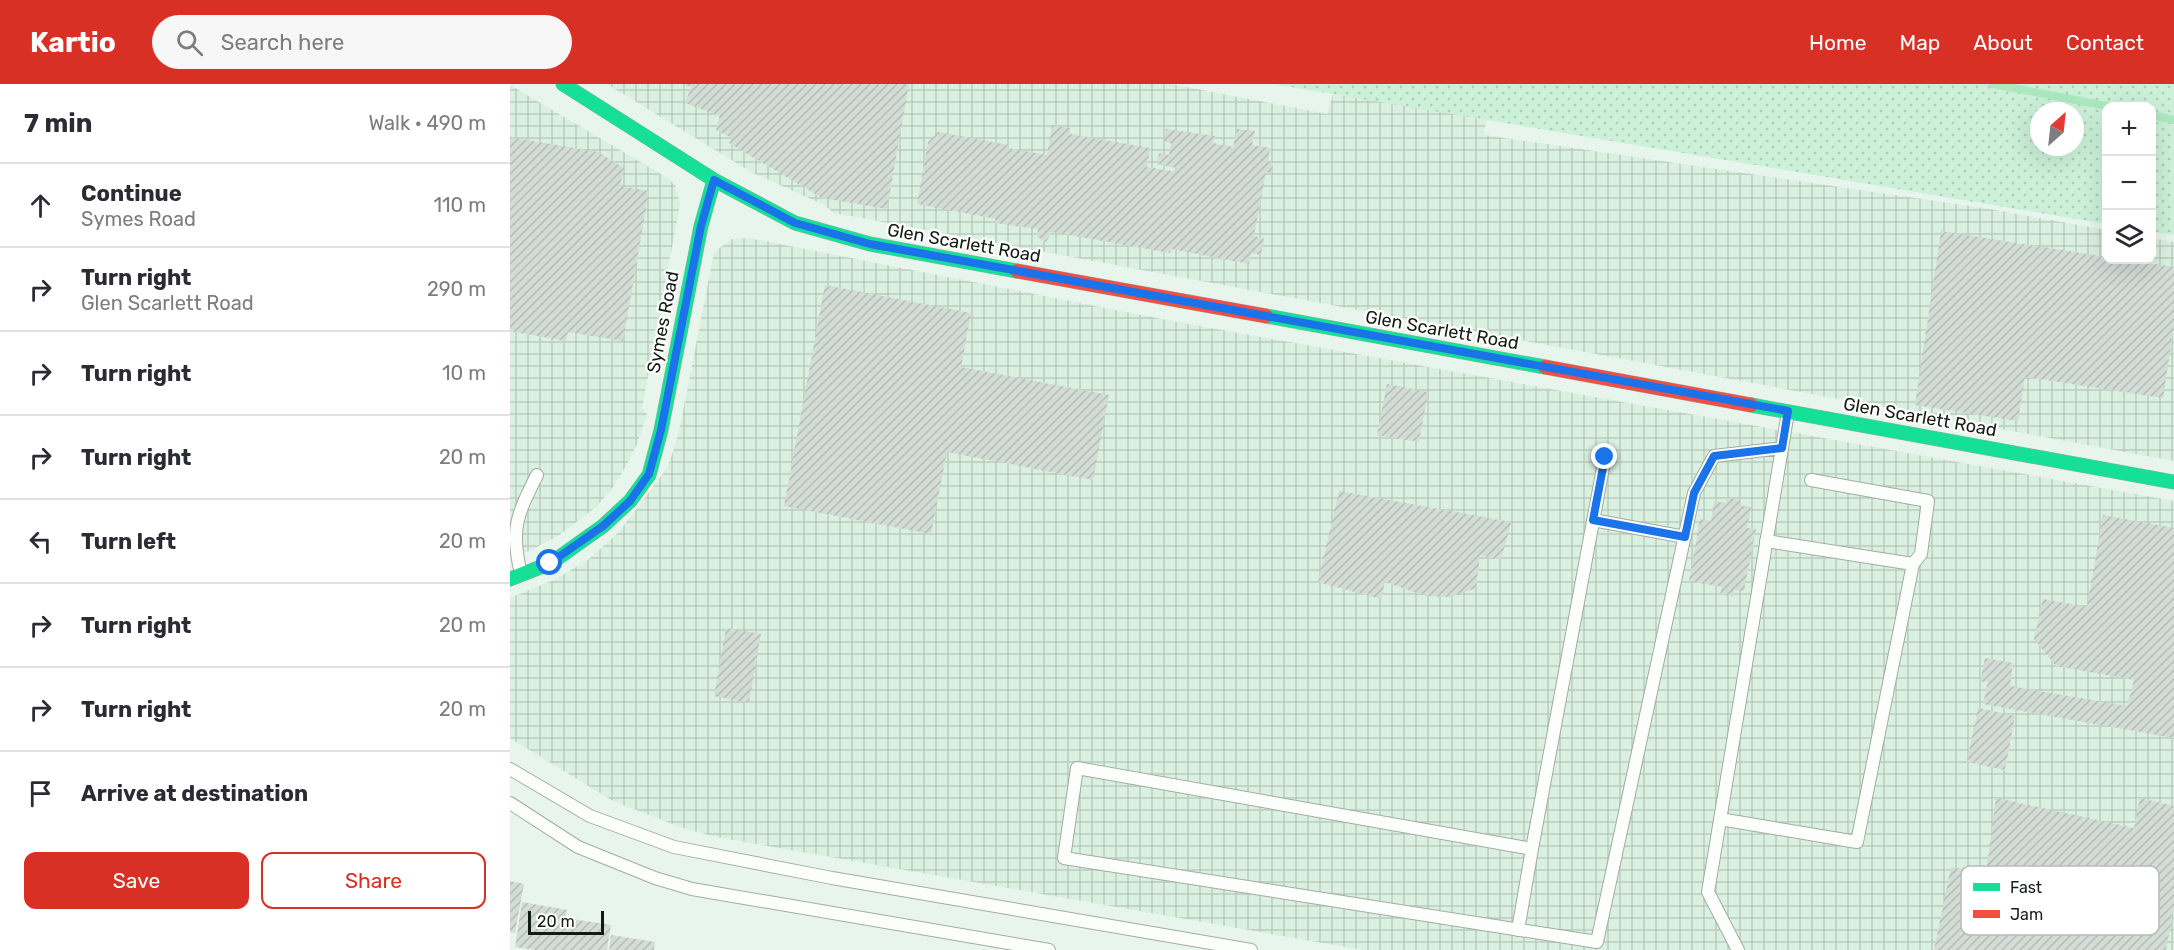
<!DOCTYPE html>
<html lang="en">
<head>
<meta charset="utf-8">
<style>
  :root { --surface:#fff; --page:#f7f7f7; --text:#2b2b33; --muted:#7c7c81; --line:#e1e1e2; --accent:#d93025 }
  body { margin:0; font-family:Rubik,sans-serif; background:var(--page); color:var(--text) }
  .controls { position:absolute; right:18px; top:18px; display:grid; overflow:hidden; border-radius:12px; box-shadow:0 6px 24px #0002 }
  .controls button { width:54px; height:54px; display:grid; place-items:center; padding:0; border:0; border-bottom:2px solid var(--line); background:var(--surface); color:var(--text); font:30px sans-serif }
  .compass { position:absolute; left:1520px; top:18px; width:54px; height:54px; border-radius:50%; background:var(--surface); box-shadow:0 6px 24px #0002; rotate:27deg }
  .scale { position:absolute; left:18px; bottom:15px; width:76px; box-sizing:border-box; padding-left:6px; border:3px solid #131b15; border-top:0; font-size:16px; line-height:21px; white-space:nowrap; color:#131b15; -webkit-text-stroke:4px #fff; paint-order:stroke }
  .stop { position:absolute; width:18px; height:18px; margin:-14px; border:4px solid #1a73e8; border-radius:50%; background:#fff }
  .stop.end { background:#1a73e8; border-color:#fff; box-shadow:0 2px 6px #0008 }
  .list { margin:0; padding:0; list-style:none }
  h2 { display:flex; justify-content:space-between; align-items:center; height:78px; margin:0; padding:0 24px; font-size:26px }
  h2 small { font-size:20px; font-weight:400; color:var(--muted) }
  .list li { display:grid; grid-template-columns:39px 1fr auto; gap:18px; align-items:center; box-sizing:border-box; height:84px; padding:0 24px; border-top:2px solid var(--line) }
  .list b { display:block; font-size:22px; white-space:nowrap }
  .list p { margin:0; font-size:20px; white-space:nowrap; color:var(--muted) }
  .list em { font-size:20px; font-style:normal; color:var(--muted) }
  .actions { display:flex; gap:12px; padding:18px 24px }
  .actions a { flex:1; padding:14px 0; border:2px solid var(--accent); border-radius:12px; text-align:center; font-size:21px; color:var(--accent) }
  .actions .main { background:var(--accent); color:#fff }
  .icon { flex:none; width:33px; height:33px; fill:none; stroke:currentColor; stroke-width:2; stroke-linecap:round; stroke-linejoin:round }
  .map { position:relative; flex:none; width:1664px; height:866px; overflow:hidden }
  header { display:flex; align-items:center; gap:36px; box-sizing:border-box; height:84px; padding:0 30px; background:var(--accent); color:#fff }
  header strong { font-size:28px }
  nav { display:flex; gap:33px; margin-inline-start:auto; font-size:21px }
  .search { width:420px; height:54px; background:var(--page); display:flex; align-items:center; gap:15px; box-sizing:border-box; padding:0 21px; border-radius:33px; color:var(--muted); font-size:22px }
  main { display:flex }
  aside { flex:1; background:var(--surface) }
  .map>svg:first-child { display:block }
  .industrial { fill:url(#industrial-grid) }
  .green { fill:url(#green-dots); fill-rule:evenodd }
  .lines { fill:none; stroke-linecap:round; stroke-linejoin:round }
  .stream { stroke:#ace9c1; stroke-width:8 }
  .building { fill:url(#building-hatch) }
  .lane-casing { stroke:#a2aba4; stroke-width:14 }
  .fast-casing { stroke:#a2aba4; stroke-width:15 }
  .jam-casing { stroke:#a2aba4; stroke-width:15 }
  .lane { stroke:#fcfefc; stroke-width:12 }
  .fast { stroke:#16e098; stroke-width:14 }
  .jam { stroke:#f24e42; stroke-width:14 }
  .route { stroke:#1a73e8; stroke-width:8 }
  .labels { text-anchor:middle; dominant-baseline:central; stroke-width:4.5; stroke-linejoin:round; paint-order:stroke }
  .street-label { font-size:18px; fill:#131b15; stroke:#fff }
  .key { fill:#fff; stroke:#b8bbb9; stroke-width:1.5 }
  .key-label { font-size:16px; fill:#131b15 }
</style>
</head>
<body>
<header>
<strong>Kartio</strong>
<div class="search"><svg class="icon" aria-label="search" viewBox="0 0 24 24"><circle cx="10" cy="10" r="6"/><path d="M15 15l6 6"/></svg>Search here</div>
<nav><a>Home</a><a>Map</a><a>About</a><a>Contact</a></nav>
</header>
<main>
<aside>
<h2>7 min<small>Walk · 490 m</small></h2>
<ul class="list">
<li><svg class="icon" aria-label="ahead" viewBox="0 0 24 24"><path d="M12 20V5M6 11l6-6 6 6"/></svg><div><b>Continue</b><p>Symes Road</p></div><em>110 m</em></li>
<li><svg class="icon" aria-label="right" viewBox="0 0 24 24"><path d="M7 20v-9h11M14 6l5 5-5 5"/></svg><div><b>Turn right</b><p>Glen Scarlett Road</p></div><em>290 m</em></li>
<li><svg class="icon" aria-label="right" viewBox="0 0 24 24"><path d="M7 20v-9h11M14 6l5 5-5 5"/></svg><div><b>Turn right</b></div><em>10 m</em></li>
<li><svg class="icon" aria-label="right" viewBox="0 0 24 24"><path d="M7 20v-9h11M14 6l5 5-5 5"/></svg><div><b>Turn right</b></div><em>20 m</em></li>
<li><svg class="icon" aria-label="left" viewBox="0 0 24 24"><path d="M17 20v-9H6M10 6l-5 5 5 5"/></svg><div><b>Turn left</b></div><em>20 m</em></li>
<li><svg class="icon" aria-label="right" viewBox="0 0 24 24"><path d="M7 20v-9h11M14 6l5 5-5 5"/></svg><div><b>Turn right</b></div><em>20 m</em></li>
<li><svg class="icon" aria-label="right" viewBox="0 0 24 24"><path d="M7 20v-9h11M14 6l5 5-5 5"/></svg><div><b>Turn right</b></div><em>20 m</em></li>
<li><svg class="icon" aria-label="arrive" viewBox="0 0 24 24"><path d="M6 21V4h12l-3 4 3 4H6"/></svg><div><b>Arrive at destination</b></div></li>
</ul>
<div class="actions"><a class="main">Save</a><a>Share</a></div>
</aside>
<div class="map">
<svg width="1664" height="866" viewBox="0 0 1664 866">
  <defs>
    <pattern id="industrial-grid" width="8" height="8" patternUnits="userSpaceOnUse" patternTransform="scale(1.5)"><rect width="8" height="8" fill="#daf0e0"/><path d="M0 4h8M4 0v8" fill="none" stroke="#bacdbf"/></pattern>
    <pattern id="green-dots" width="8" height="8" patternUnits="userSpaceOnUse" patternTransform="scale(1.5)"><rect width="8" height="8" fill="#ccf1d8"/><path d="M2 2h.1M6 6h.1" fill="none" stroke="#aeceb8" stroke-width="1.8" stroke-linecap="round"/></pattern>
    <pattern id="building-hatch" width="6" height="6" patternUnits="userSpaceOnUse" patternTransform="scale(1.5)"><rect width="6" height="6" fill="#d3ddd6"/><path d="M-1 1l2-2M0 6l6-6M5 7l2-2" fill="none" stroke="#b4bdb7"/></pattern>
  </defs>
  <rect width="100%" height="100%" fill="#e8f5ec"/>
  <path class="industrial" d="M97,0H661L817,30L826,1L977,29L974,51L1474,124L1596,146V176H1642V154L1664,158V377L324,129L314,121L241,88Z
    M0,1L159,95L165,101L170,120L132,324L137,330L127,360L116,382L101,406L85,424L48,452L19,467L0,474Z
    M239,154L662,237L1664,417V866H853L206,753L170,743L103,717L0,654V514L46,495L79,475L109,448L158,383L169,348L204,168L222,155Z"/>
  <path class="green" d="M763,0H1664V151L1642,148V22H1596V140ZM1529,27H1565V63H1529Z"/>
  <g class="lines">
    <path class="stream" d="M1483,0L1597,22
      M1642,31L1664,36"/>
  </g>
  <path class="building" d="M173,0H399L377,125L312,114L219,59L222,54L206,46L210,32L175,19L181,3Z
    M542,41L560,44V50L640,64L637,83L666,88L667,84L647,80L649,69L659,71L661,59L654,58L656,45L705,52L703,59L723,63L727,45L745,47L742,61L760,64L758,78L763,79L761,89L756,88L744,152L754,154L751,171L741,169L739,180L661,165L660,169L542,148L536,158L527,153L528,145L485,139L486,135L407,120L418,58L428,48L499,61L498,64L537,71Z
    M0,53L88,68L114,84L110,102L139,107L113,257L58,248L56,257L0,247Z
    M1431,147L1596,173V176H1616L1664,183V242L1653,314L1515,293L1508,337L1405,321Z
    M315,201L461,229L451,283L599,311L583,396L437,368L421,450L274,422Z
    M877,300L918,308L909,358L867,351Z
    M829,407L1001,438L991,476L970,471L966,504L941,513L915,512L875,498L871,515L808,498Z
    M1216,414L1230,416L1229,421L1241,423L1237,444L1246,445L1234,507L1224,506L1223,513L1210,510L1212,503L1179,497L1190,435L1201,437L1204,417L1216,419Z
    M1593,431L1664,444V654L1473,620L1478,597L1470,598L1475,574L1503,579L1500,602L1617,622L1624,596L1546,582L1524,555L1533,515L1577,523Z
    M216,544L251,550L239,619L204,612Z
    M1468,624L1505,632L1495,686L1457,678Z
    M1486,714L1624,744L1630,714L1664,722V824L1656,866H1424L1441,783L1476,789Z
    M0,797L14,800L5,849L0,848Z
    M12,818L57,826L52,856L56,834L101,841L97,866H25L5,863Z
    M101,851L145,858L144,866H99Z"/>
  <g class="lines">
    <g class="lane-casing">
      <path id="lane" d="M1095,373L1022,765L567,684L554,774L1087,858L1184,409L1204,372L1272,364
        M1301,396L1418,417L1411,470L1403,480
        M1083,436L1175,453
        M11,490C0,445 7,431 27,391
        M0,685L80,732L164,763L322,794L741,866
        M0,719L68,763L145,794L182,805L539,866
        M1210,735L1347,758L1403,480L1256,457
        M1008,846L1022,765
        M1228,866L1198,808L1278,328"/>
    </g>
    <g class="fast-casing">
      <path id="fast" d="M53,0L204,96L285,139L360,160L507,187
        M756,232L1035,283
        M1241,321L1664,398
        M0,495L41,479L93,442L120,417L139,391L151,346L191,142L204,96"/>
    </g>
    <g class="jam-casing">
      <path id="jam" d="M507,187L756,232
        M1035,283L1241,321"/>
    </g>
    <use href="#lane" class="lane"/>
    <use href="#fast" class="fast"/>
    <use href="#jam" class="jam"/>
  </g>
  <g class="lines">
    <path class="route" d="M40,479L93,442L120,417L139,390L151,346L191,142L204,96L285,139L360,160L1278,327L1272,364L1204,372L1184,409L1175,453L1083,436L1095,373"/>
  </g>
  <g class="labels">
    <g class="street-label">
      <text transform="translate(454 159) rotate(10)">Glen Scarlett Road</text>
      <text transform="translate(153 238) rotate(-79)">Symes Road</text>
      <text transform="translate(932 246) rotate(10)">Glen Scarlett Road</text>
      <text transform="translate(1410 333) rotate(10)">Glen Scarlett Road</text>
    </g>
  </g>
  <rect x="1451" y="782" width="198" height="69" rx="9" class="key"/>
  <rect x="1463" y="799" width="27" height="8" fill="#16e098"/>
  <rect x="1463" y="826" width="27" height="8" fill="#f24e42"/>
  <g class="key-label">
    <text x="1500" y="809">Fast</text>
    <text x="1500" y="836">Jam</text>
  </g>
</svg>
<div class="controls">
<button>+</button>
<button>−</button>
<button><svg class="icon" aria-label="layers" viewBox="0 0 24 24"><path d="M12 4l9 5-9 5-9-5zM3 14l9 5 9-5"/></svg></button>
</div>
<svg class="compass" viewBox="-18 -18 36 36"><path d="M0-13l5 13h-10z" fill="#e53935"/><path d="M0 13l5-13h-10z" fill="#7c7c81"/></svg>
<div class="scale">20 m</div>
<div class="stop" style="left:40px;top:479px"></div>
<div class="stop end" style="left:1095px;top:373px"></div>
</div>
</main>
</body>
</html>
